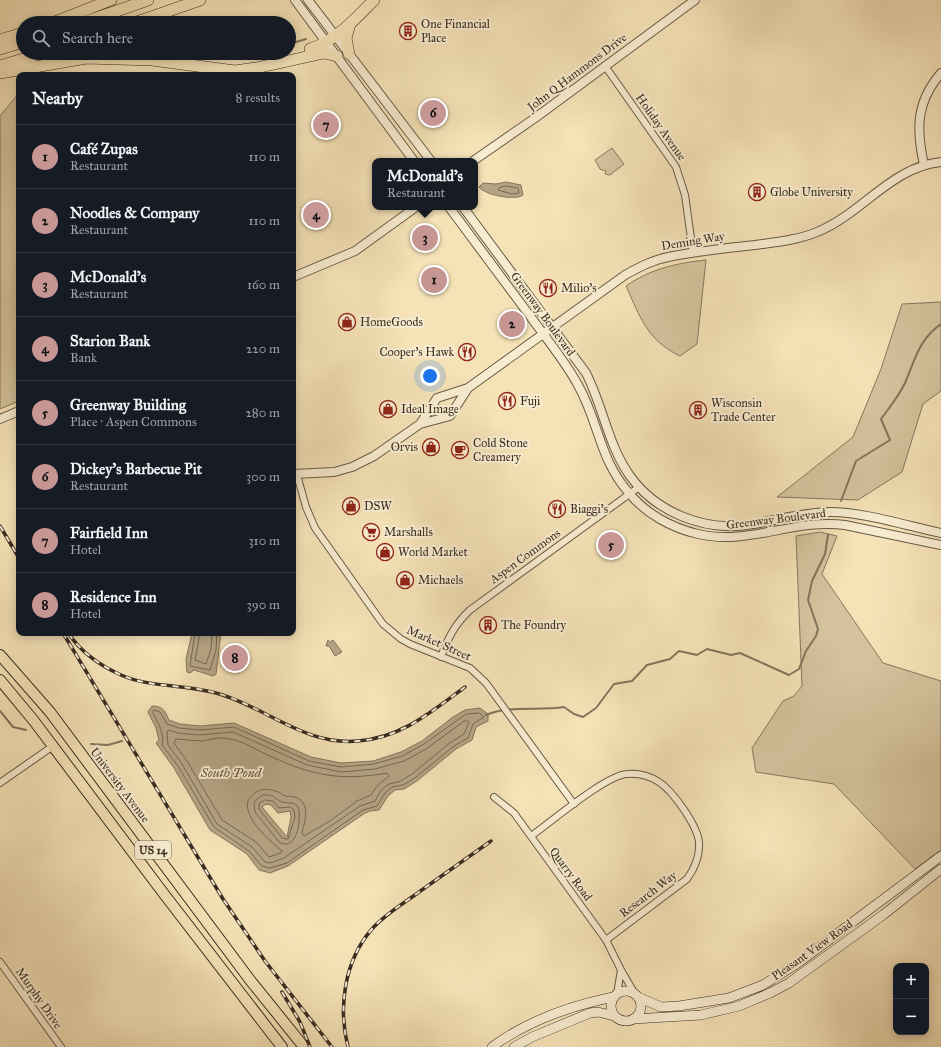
<!DOCTYPE html>
<html lang="en">
<head>
<meta charset="utf-8">
<style>
  :root { --surface:#171b24; --page:#20242c; --text:#f1f3f6; --muted:#9ea1a6; --line:#363941; --accent:#c59692 }
  body { margin:0; font-family:"IM FELL Great Primer",serif; background:var(--page); color:var(--text) }
  .controls { position:absolute; right:12px; bottom:12px; display:grid; overflow:hidden; border-radius:8px; box-shadow:0 2px 10px #0003 }
  .controls button { width:36px; height:36px; display:grid; place-items:center; padding:0; border:0; border-bottom:1px solid var(--line); background:var(--surface); color:var(--text); font:20px sans-serif }
  .you { position:absolute; left:430px; top:376px; width:14px; height:14px; margin:-10px; border:3px solid #fff; border-radius:50%; background:#1a73e8; box-shadow:0 0 0 6px #1a73e833 }
  .badge { display:grid; place-items:center; width:26px; height:26px; border-radius:50%; background:var(--accent); color:#111; font-size:13px; font-weight:700 }
  .pin { position:absolute; translate:-50% -50%; border:2px solid #fff; box-shadow:0 1px 4px #0006 }
  .popup { position:absolute; left:372px; top:158px; width:106px; height:52px; box-sizing:border-box; display:grid; place-content:center; border-radius:8px; background:var(--surface); filter:drop-shadow(0 1px 3px #0005); font-size:13px; white-space:nowrap; color:var(--muted) }
  .popup b { font-size:15px; color:var(--text) }
  .popup::after { content:''; position:absolute; left:50%; top:100%; margin-left:-8px; border:8px solid transparent; border-top-color:var(--surface) }
  .list { margin:0; padding:0; list-style:none }
  h2 { display:flex; justify-content:space-between; align-items:center; height:52px; margin:0; padding:0 16px; font-size:17px }
  h2 small { font-size:13px; font-weight:400; color:var(--muted) }
  .list li { display:grid; grid-template-columns:26px 1fr auto; gap:12px; align-items:center; box-sizing:border-box; height:64px; padding:0 16px; border-top:1px solid var(--line) }
  .list b { display:block; font-size:15px; white-space:nowrap }
  .list p { margin:0; font-size:13px; white-space:nowrap; color:var(--muted) }
  .list em { font-size:13px; font-style:normal; color:var(--muted) }
  .icon { flex:none; width:22px; height:22px; fill:none; stroke:currentColor; stroke-width:2; stroke-linecap:round; stroke-linejoin:round }
  .map { position:relative; flex:none; width:941px; height:1047px; overflow:hidden }
  .search { position:absolute; background:var(--surface); box-shadow:0 2px 10px #0003; left:16px; top:16px; width:280px; height:44px; display:flex; align-items:center; gap:10px; box-sizing:border-box; padding:0 14px; border-radius:22px; color:var(--muted); font-size:15px }
  .panel { position:absolute; background:var(--surface); box-shadow:0 2px 10px #0003; left:16px; top:72px; width:280px; height:564px; border-radius:8px }
  .map>svg:first-child { display:block }
  .green { fill:#d5c39e; stroke:#867860 }
  .water { fill:#b5a484; stroke:#83745c; fill-rule:evenodd }
  .lines { fill:none; stroke-linecap:round; stroke-linejoin:round }
  .shore { stroke:#766852; stroke-width:1 }
  .stream { stroke:#83745c; stroke-width:2 }
  .minor-casing { stroke:#675a46; stroke-width:8 }
  .tertiary-casing { stroke:#675a46; stroke-width:10 }
  .secondary-casing { stroke:#382c21; stroke-width:10 }
  .primary-casing { stroke:#382c21; stroke-width:12 }
  .motorway-casing { stroke:#382c21; stroke-width:12 }
  .minor { stroke:#f8ecd0; stroke-width:6 }
  .tertiary { stroke:#f8ecd0; stroke-width:8 }
  .secondary { stroke:#f8ecd0; stroke-width:9 }
  .primary { stroke:#f5e2b7; stroke-width:10 }
  .motorway { stroke:#f5e2b7; stroke-width:11 }
  .rail-casing { stroke:#382c21; stroke-width:3.5 }
  .rail { stroke:#f8ecd0; stroke-width:2; stroke-dasharray:6; stroke-linecap:butt }
  .labels { text-anchor:middle; dominant-baseline:central; stroke-width:4; stroke-linejoin:round; paint-order:stroke }
  .shield { fill:#f8ecd0; stroke:#726656; stroke-width:1 }
  .shield-label { font-size:11px; font-weight:bold; fill:#382c21 }
  .poi-label { font-size:12px; fill:#382c21; stroke:#f8ecd0; text-anchor:start }
  .street-label { font-size:12px; fill:#382c21; stroke:#f8ecd0 }
  .water-label { font-size:13px; font-style:italic; fill:#5e503f; stroke:#f8ecd0 }
</style>
</head>
<body>
<div class="map">
<svg width="941" height="1047" viewBox="0 0 941 1047">
  <rect width="100%" height="100%" fill="#f5e2b7"/>
  <filter id="stains"><feTurbulence type="fractalNoise" baseFrequency=".005" numOctaves="4"/><feColorMatrix values="0 0 0 0 .2 0 0 0 0 .09 0 0 0 0 .02 0 0 0 .5 -.17"/></filter>
  <radialGradient id="worn" r=".72"><stop offset=".6" stop-color="#630" stop-opacity="0"/><stop offset="1" stop-color="#630" stop-opacity=".3"/></radialGradient>
  <path class="green" d="M19,93V401L0,409V116Z
    M612,148L624,164L610,175L605,174L606,171L600,169L595,160Z
    M706,260L697,344L680,356C647,340 640,317 626,286C650,269 677,263 706,260Z
    M941,302V391L923,404L902,472L858,500L777,497L853,437L881,369L902,304Z
    M820,532L837,536L822,574L883,663L941,681V850L915,869L834,784L756,772L752,748L783,701L794,696L802,686L796,536Z"/>
  <path class="water" d="M506,182L521,185L523,195C515,201 485,195 479,187L483,183L496,184Z
    M192,633H221L216,674L213,676L194,670L190,673L187,672L186,659Z
    M328,640L330,642L333,640L342,652L335,656L329,646H326Z
    M152,706C163,706 165,711 169,720L180,724L200,726L234,723L311,757L341,763L373,761L401,752L422,741L453,717L465,710L480,708L488,714V721L476,727L472,740L456,749L417,781L404,789L395,790L388,796L379,810L370,811L365,813L288,866L270,873L259,870L247,854L210,830L174,768L156,743L159,740L156,728L148,712ZM266,804L271,805L278,813L290,811L291,817L287,837L262,807Z"/>
  <g class="lines">
    <path class="shore" d="M506,186L518,188L519,193L512,194L498,190L499,188Z
      M195,633L190,666L210,670L216,650L217,633
      M200,633L195,660L206,664L211,649L212,633
      M154,710L160,712L167,724L179,728L200,730L234,727L309,761L341,767L374,764L402,756L424,744L466,714L479,713L484,717L473,724L468,738L454,746L415,778L403,785L392,787L385,793L377,806L363,810L287,863L270,868L262,866L249,851L214,827L178,766L162,745C165,734 158,723 153,713Z
      M466,720L469,722L464,734L451,742L412,774L401,781L389,784L381,790L375,801L360,806L284,858L270,863L265,862L252,847L217,824L182,764L168,745L167,732L169,730L178,733L199,735L233,732L307,765L341,772L375,769L404,761L426,749Z
      M218,738C239,737 253,749 272,757C314,776 341,781 387,773L389,776L377,786L371,795L357,801L330,821L304,836L302,832C305,821 311,803 295,797C291,796 286,797 283,795C271,787 256,786 248,801C243,818 270,841 282,851L281,853L269,857L256,842L222,820L187,761L174,743L176,739L201,741Z
      M263,795C276,794 275,800 282,802C289,804 293,801 298,807C302,818 297,853 279,842L255,812L254,802Z
      M265,800L273,801L279,808L290,807L294,810L295,817L288,839L282,838L259,809V804Z"/>
    <path class="stream" d="M289,44L306,39
      M234,59V55L243,53
      M841,501L856,461L890,440L881,419C889,408 899,396 905,383C915,360 919,339 941,324
      M0,711L13,727L26,730
      M486,715C510,705 539,711 564,707L574,714L583,717L596,708L614,684L632,681L647,665L670,659L679,651L697,655L707,649L731,655L740,653L789,675L799,669L806,651L816,636L818,629L808,600L812,581L825,554L828,535
      M91,744L108,745L122,741"/>
    <g class="minor-casing">
      <path id="minor" d="M605,66L676,167L685,195L693,253
        M297,475L306,507L315,528L383,624L401,639L410,644L470,668L486,683L574,804
        M441,657C448,638 455,624 470,610L639,487
        M0,783L53,746
        M494,797L514,813L606,940L621,970
        M531,836C551,822 606,775 627,774C638,773 650,776 659,782C673,791 697,825 699,842C700,855 695,868 687,879L606,940
        M0,962L61,1047
        M617,994L621,970L635,994"/>
    </g>
    <g class="tertiary-casing">
      <path id="tertiary" d="M295,0L414,161
        M308,0L431,161
        M473,161L535,118L695,0
        M924,165C916,129 916,102 941,73
        M449,207C476,243 503,280 530,316C546,338 565,361 578,385C599,422 599,459 629,493C646,514 672,528 698,534C748,546 795,518 845,525L941,545
        M463,207L586,373C603,406 608,445 630,476C656,512 703,531 747,525C775,521 803,512 831,512C863,512 908,526 941,533
        M293,277L355,251L416,207
        M0,419L19,411
        M420,424L437,398L468,388L625,275C641,266 655,259 673,256C700,251 727,248 755,245C776,242 798,240 817,232C862,214 891,167 941,162
        M293,474L334,472L352,467L374,456L420,424L450,416L468,388"/>
    </g>
    <g class="secondary-casing">
      <path id="secondary" d="M611 1006a15 15 0 1 1 30 0a15 15 0 1 1-30 0Z
        M638,997L661,1007L679,1006L729,998L763,985L798,963L941,856
        M633,1019L701,1015L739,1006L770,993L789,983L883,915L941,869
        M492,1047C527,1021 570,1006 613,997
        M514,1047L532,1037L590,1013L598,1012L614,1016"/>
    </g>
    <g class="primary-casing">
      <path id="primary" d="M0,655L50,712L250,980L304,1047
        M0,680L34,721L164,894L282,1047"/>
    </g>
    <g class="motorway-casing">
      <path id="motorway" d="M52,23L111,0
        M82,23L148,0
        M134,23L200,0
        M0,40L23,33
        M0,49L23,42
        M310,49C336,41 355,19 374,0
        M349,54L346,38L350,24
        M0,66L43,53
        M0,73L86,58L152,60L235,71L256,68L324,53L337,56"/>
    </g>
    <use href="#minor" class="minor"/>
    <use href="#tertiary" class="tertiary"/>
    <use href="#secondary" class="secondary"/>
    <use href="#primary" class="primary"/>
    <use href="#motorway" class="motorway"/>
    <g class="rail-casing">
      <path id="rail" d="M0,526L19,558
        M63,633L223,899L265,961L332,1047
        M69,634C81,652 101,666 121,675C150,688 185,684 216,693C265,706 304,746 358,741C401,738 431,712 465,687
        M282,992L300,1022L310,1047
        M348,1047C338,1008 344,961 372,929C385,914 403,904 419,892C443,875 467,858 491,841"/>
    </g>
    <use href="#rail" class="rail"/>
  </g>
  <defs>
    <g id="building-ring" transform="scale(0.9)"><circle r="9.5" fill="#f8ecd0" stroke="#8f2418" stroke-width="1.5"/><path d="M-4-6H4V6H1V3H-1V6H-4ZM-2.5-4.3h1.7v1.8h-1.7ZM.8-4.3h1.7v1.8H.8ZM-2.5-1h1.7V.8h-1.7ZM.8-1h1.7V.8H.8Z" fill="#8f2418"/></g>
    <g id="restaurant-ring" transform="scale(0.9)"><circle r="9.5" fill="#f8ecd0" stroke="#8f2418" stroke-width="1.5"/><path d="M-5-6h1v4h1v-4h1v4h1v-4h1v5L-1.5 .5V6h-2V.5L-5-1ZM5-6V6H3V1.5H1.5Q1.5-4 5-6Z" fill="#8f2418"/></g>
    <g id="shop-ring" transform="scale(0.9)"><circle r="9.5" fill="#f8ecd0" stroke="#8f2418" stroke-width="1.5"/><path d="M-5-2.5h2.3a2.7 3.5 0 0 1 5.4 0H5L5.5 6h-11ZM-1.5-2.5h3a1.5 2.3 0 0 0-3 0Z" fill="#8f2418"/></g>
    <g id="cafe-ring" transform="scale(0.9)"><circle r="9.5" fill="#f8ecd0" stroke="#8f2418" stroke-width="1.5"/><path d="M-5.5-4.5H6V0H3Q3 3.5 0 3.5H-2.5Q-5.5 3.5-5.5 0ZM3-3.2v2h1.7v-2ZM-6 4.5H4V6H-6Z" fill="#8f2418"/></g>
    <g id="supermarket-ring" transform="scale(0.9)"><circle r="9.5" fill="#f8ecd0" stroke="#8f2418" stroke-width="1.5"/><path d="M-6-5.5h2.5l.6 2H6L4.5 2H-2.5L-4.4-4H-6ZM-1.5 3.2a1.3 1.3 0 1 0 .1 0ZM3 3.2a1.3 1.3 0 1 0 .1 0Z" fill="#8f2418"/></g>
  </defs>
  <g fill-rule="evenodd">
    <use href="#building-ring" x="408" y="31"/>
    <use href="#building-ring" x="757" y="192"/>
    <use href="#restaurant-ring" x="548" y="288"/>
    <use href="#shop-ring" x="347" y="322"/>
    <use href="#restaurant-ring" x="467" y="352"/>
    <use href="#restaurant-ring" x="507" y="401"/>
    <use href="#shop-ring" x="388" y="409"/>
    <use href="#building-ring" x="698" y="410"/>
    <use href="#shop-ring" x="431" y="447"/>
    <use href="#cafe-ring" x="460" y="450"/>
    <use href="#shop-ring" x="351" y="506"/>
    <use href="#restaurant-ring" x="557" y="509"/>
    <use href="#supermarket-ring" x="371" y="532"/>
    <use href="#shop-ring" x="385" y="552"/>
    <use href="#shop-ring" x="405" y="580"/>
    <use href="#building-ring" x="488" y="625"/>
  </g>
  <g class="labels">
    <rect class="shield" x="135" y="841" width="36" height="18" rx="3"/>
    <g class="shield-label">
      <text x="153" y="850">US 14</text>
    </g>
    <g class="poi-label">
      <text x="421" y="24">One Financial<tspan x="421" dy="14">Place</tspan></text>
      <text x="770" y="192">Globe University</text>
      <text x="561" y="288">Milio's</text>
      <text x="360" y="322">HomeGoods</text>
      <text x="454" y="352" text-anchor="end">Cooper's Hawk</text>
      <text x="520" y="401">Fuji</text>
      <text x="711" y="403">Wisconsin<tspan x="711" dy="14">Trade Center</tspan></text>
      <text x="401" y="409">Ideal Image</text>
      <text x="473" y="443">Cold Stone<tspan x="473" dy="14">Creamery</tspan></text>
      <text x="418" y="447" text-anchor="end">Orvis</text>
      <text x="364" y="506">DSW</text>
      <text x="570" y="509">Biaggi's</text>
      <text x="384" y="532">Marshalls</text>
      <text x="398" y="552">World Market</text>
      <text x="418" y="580">Michaels</text>
      <text x="501" y="625">The Foundry</text>
    </g>
    <g class="street-label">
      <text transform="translate(577 72) rotate(-37)">John Q Hammons Drive</text>
      <text transform="translate(661 127) rotate(55)">Holiday Avenue</text>
      <text transform="translate(693 241) rotate(-9)">Deming Way</text>
      <text transform="translate(543 314) rotate(54)">Greenway Boulevard</text>
      <text transform="translate(776 519) rotate(-7)">Greenway Boulevard</text>
      <text transform="translate(525 556) rotate(-36)">Aspen Commons</text>
      <text transform="translate(439 643) rotate(24)">Market Street</text>
      <text transform="translate(120 785) rotate(53)">University Avenue</text>
      <text transform="translate(571 874) rotate(54)">Quarry Road</text>
      <text transform="translate(648 894) rotate(-37)">Research Way</text>
      <text transform="translate(812 950) rotate(-35)">Pleasant View Road</text>
      <text transform="translate(39 998) rotate(55)">Murphy Drive</text>
    </g>
    <g class="water-label">
      <text x="231" y="773">South Pond</text>
    </g>
  </g>
  <rect width="100%" height="100%" filter="url(#stains)"/>
  <rect width="100%" height="100%" fill="url(#worn)"/>
</svg>
<div class="controls">
<button>+</button>
<button>−</button>
</div>
<div class="you"></div>
<div class="pin badge" style="left:434px;top:280px">1</div>
<div class="pin badge" style="left:512px;top:324px">2</div>
<div class="pin badge" style="left:425px;top:238px">3</div>
<div class="popup"><b>McDonald's</b>Restaurant</div>
<div class="pin badge" style="left:316px;top:215px">4</div>
<div class="pin badge" style="left:611px;top:545px">5</div>
<div class="pin badge" style="left:433px;top:113px">6</div>
<div class="pin badge" style="left:326px;top:125px">7</div>
<div class="pin badge" style="left:235px;top:658px">8</div>
<div class="search"><svg class="icon" aria-label="search" viewBox="0 0 24 24"><circle cx="10" cy="10" r="6"/><path d="M15 15l6 6"/></svg>Search here</div>
<section class="panel">
<h2>Nearby<small>8 results</small></h2>
<ul class="list">
<li><span class="badge">1</span><div><b>Café Zupas</b><p>Restaurant</p></div><em>110 m</em></li>
<li><span class="badge">2</span><div><b>Noodles &amp; Company</b><p>Restaurant</p></div><em>110 m</em></li>
<li><span class="badge">3</span><div><b>McDonald's</b><p>Restaurant</p></div><em>160 m</em></li>
<li><span class="badge">4</span><div><b>Starion Bank</b><p>Bank</p></div><em>220 m</em></li>
<li><span class="badge">5</span><div><b>Greenway Building</b><p>Place · Aspen Commons</p></div><em>280 m</em></li>
<li><span class="badge">6</span><div><b>Dickey's Barbecue Pit</b><p>Restaurant</p></div><em>300 m</em></li>
<li><span class="badge">7</span><div><b>Fairfield Inn</b><p>Hotel</p></div><em>310 m</em></li>
<li><span class="badge">8</span><div><b>Residence Inn</b><p>Hotel</p></div><em>390 m</em></li>
</ul>
</section>
</div>
</body>
</html>
